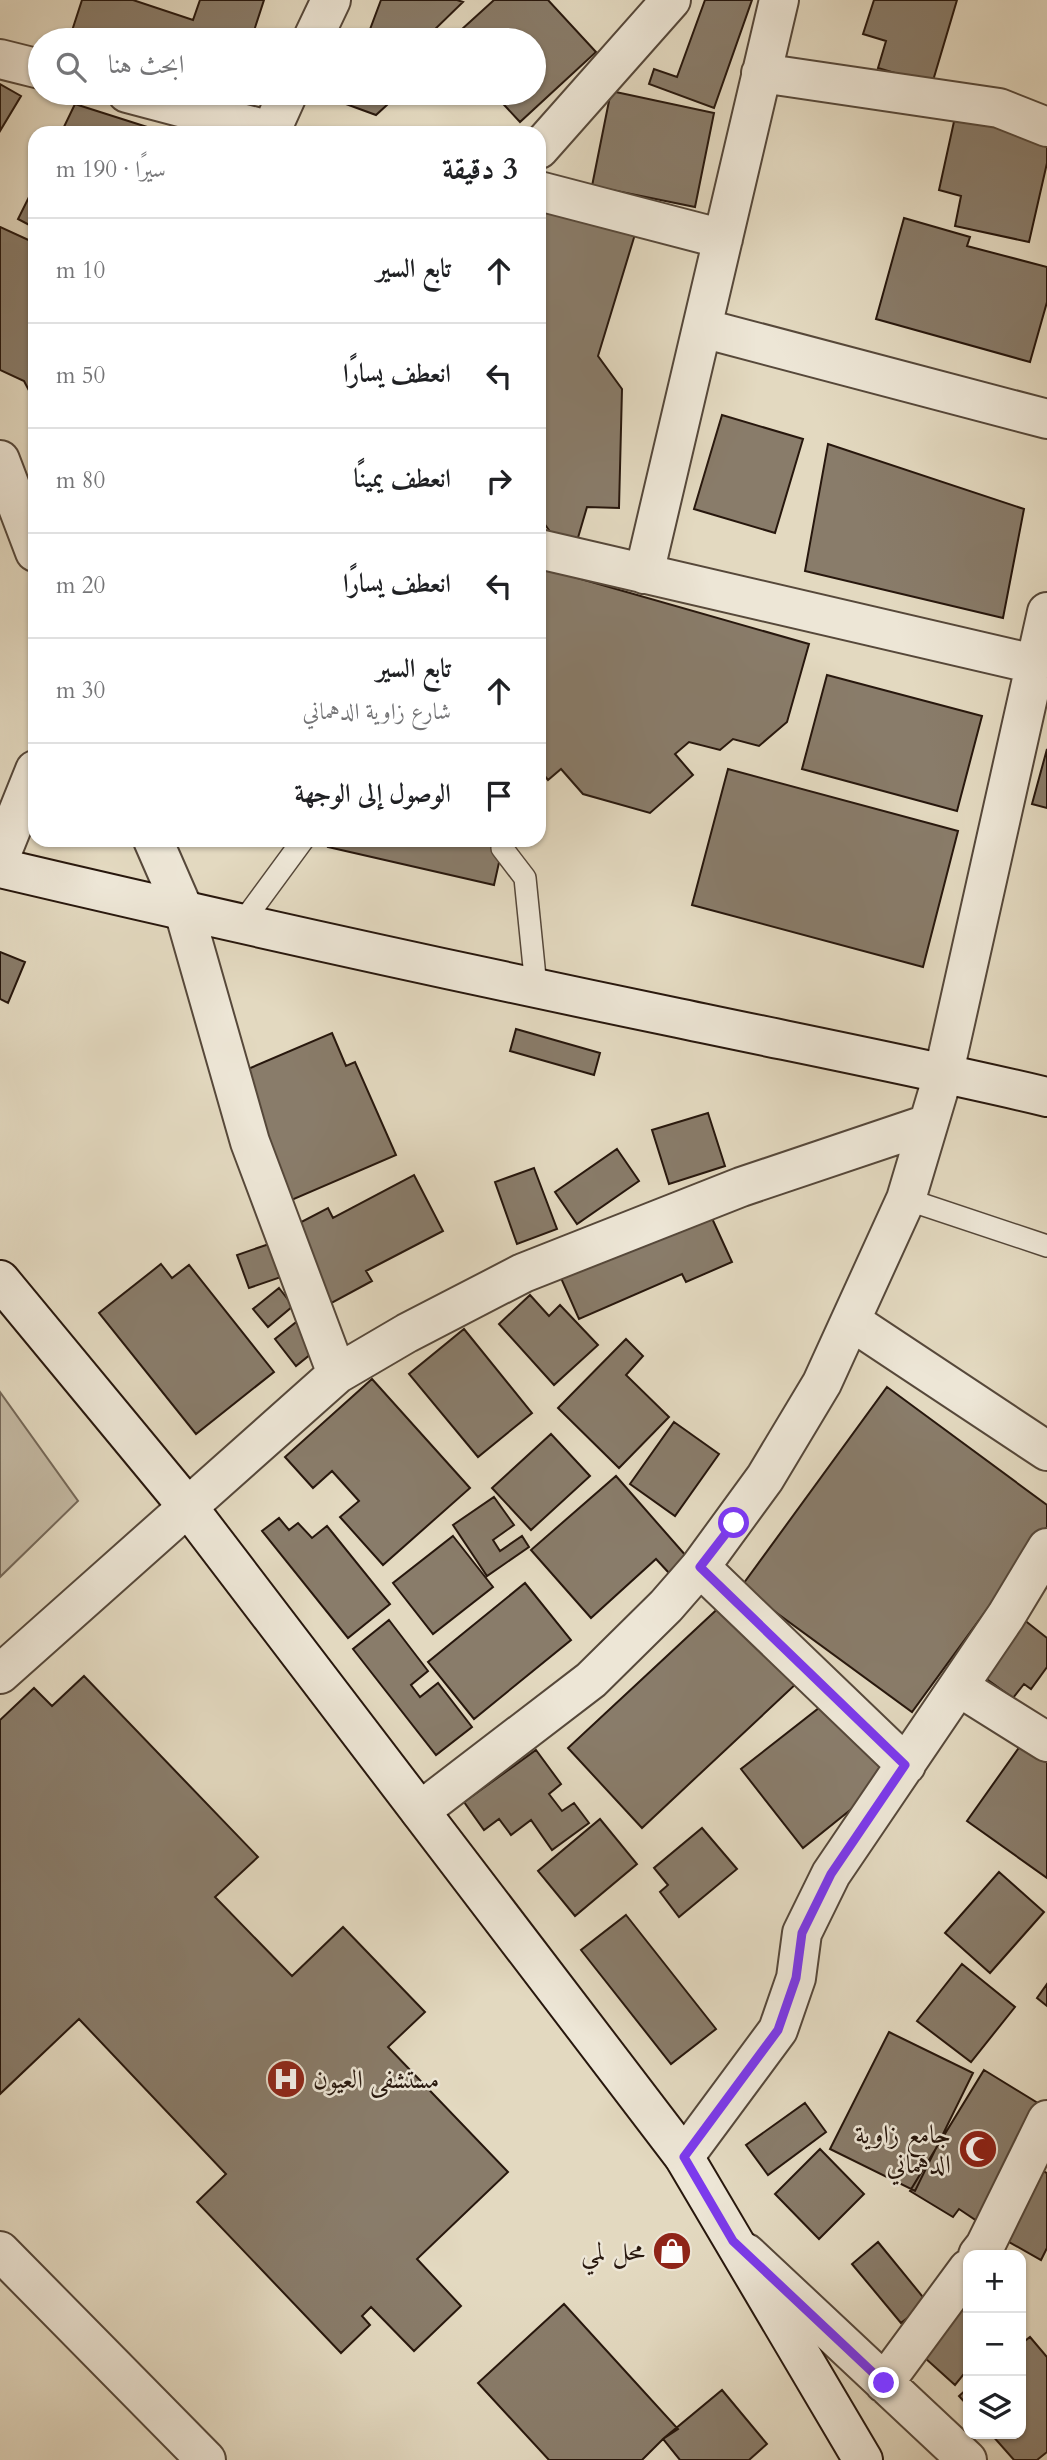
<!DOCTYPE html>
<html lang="ar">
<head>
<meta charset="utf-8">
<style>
  :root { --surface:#fff; --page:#f2f2f2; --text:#202124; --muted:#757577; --line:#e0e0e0 }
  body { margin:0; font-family:Cardo,Amiri,serif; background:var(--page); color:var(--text); direction:rtl }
  .controls { position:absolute; right:21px; bottom:21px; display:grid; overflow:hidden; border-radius:14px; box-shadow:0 2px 5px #0004 }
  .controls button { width:63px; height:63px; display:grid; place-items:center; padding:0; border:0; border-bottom:2px solid var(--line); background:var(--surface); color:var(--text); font:35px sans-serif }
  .stop { position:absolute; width:21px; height:21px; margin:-16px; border:5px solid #7c3aed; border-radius:50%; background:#fff }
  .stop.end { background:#7c3aed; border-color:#fff; box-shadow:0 2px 7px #0008 }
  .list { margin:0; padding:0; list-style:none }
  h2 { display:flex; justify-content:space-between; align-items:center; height:91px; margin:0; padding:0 28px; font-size:30px }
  h2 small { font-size:23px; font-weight:400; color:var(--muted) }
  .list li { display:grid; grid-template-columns:46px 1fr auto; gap:21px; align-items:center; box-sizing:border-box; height:105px; padding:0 28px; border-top:2px solid var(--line) }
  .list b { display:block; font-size:26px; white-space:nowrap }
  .list p { margin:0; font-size:23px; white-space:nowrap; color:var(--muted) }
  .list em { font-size:23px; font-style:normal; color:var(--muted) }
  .icon { flex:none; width:38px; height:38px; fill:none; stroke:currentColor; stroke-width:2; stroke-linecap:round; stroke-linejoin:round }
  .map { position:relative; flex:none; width:1047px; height:2460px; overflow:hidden; direction:ltr }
  .search { position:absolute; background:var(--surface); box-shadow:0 2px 5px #0004; left:28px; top:28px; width:518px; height:77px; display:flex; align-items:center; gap:18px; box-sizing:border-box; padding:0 24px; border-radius:38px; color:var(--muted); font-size:26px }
  .panel { position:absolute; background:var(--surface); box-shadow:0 2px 5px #0004; left:28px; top:126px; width:518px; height:721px; border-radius:21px; direction:rtl }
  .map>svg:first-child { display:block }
  .green { fill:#c3b8a2; stroke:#756858; stroke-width:2 }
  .building { fill:#897c6a; stroke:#27170d; stroke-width:2 }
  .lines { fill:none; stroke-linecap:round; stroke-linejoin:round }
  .lane-casing { stroke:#56483a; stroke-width:24 }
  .street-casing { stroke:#56483a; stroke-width:42 }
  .secondary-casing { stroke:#27170d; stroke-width:42 }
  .lane { stroke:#ede6d6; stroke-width:21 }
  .street { stroke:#ede6d6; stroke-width:38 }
  .secondary { stroke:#ede6d6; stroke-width:38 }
  .route { stroke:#7c3aed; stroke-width:9 }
  .labels { text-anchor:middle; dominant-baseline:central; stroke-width:5; stroke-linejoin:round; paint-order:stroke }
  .poi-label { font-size:26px; fill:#27170d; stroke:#ede6d6; text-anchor:end }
</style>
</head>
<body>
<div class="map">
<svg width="1047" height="2460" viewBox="0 0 1047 2460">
  <rect width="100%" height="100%" fill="#e3d9c0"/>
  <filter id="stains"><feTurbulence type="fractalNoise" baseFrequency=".00286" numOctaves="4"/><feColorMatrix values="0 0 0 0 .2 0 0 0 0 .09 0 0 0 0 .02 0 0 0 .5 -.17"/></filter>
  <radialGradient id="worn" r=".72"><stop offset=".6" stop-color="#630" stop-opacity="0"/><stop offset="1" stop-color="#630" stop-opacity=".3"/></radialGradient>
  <path class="green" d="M0,1392L78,1501L0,1577Z"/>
  <path class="building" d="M82,0H133L193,20L200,0H264L251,40H69Z
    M381,0H457L463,2L428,36L432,40H345L348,34L366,40Z
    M494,0H548L596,52L520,122L493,93H534V40H450Z
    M705,0H752L714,108L649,84L654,69L677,77Z
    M874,0H957L932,84L878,68L886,41L863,34Z
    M0,84L21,96L0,131Z
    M611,91L714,113L695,207L592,186Z
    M209,93H234L232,100Z
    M326,93H400L376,115L324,96Z
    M75,104L166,133H61Z
    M955,117L1047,138V163L1029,242L955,226L961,196L939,190Z
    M35,185V228L18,219Z
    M539,201L636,231L598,356L622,389L619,508L587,507L577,541L551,533L539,516Z
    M904,218L970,237L967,246L1047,267V302L1030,362L876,319Z
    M0,227L35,243V402L24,381L0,370Z
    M722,415L803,439L775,533L694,509Z
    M828,444L1024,509L1003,618L805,571Z
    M539,567L809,644L787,722L759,746L733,739L720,750L689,742L675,754L693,775L650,813L583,794L561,769L548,780L539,769Z
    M827,675L982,716L957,811L802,769Z
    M1047,749V808L1032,804Z
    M728,769L958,831L923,967L692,905Z
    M330,840H504L494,885L328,847Z
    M0,952L25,962L8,1003L0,999Z
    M516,1029L600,1053L594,1075L510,1051Z
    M332,1033L346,1066L355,1062L396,1155L280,1205L234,1075Z
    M708,1113L725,1166L669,1184L652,1130Z
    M617,1149L639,1181L577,1224L555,1192Z
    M534,1168L557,1229L517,1244L495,1182Z
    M414,1175L443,1231L366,1271L372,1281L326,1306L286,1230L328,1208L333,1218Z
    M705,1203L732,1262L686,1282L682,1274L579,1319L557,1269Z
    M272,1243L284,1276L249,1288L237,1255Z
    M161,1264L172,1278L189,1265L274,1372L196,1434L99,1313Z
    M279,1288L293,1306L268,1327L253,1309Z
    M530,1295L549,1316L560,1305L598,1345L554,1385L499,1324Z
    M300,1319L322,1345L296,1366L275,1339Z
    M464,1329L532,1413L478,1457L409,1374Z
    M626,1339L643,1356L626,1375L669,1417L619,1468L558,1408Z
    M372,1379L470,1488L383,1565L340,1517L359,1501L332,1471L313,1488L285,1457Z
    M887,1387L1047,1505V1527L912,1712L741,1587Z
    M674,1422L719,1454L675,1516L630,1484Z
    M551,1434L590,1476L531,1530L492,1488Z
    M616,1476L687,1557L669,1573L656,1559L591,1618L531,1550Z
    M494,1497L514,1525L493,1540L500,1551L522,1536L529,1547L487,1576L453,1525Z
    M279,1518L289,1530L298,1523L312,1538L327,1526L390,1604L348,1638L262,1531Z
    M453,1536L493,1587L433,1634L393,1583Z
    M525,1583L571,1640L474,1719L428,1662Z
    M725,1602L799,1681L642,1828L568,1748Z
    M1023,1619L1047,1638V1667L1031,1689L1024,1684L1013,1698L981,1675Z
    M389,1620L428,1671L411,1685L420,1697L438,1683L472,1727L436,1755L353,1649Z
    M84,1676L258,1857L215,1897L292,1976L343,1927L425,2012L388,2047L508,2172L417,2259L461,2306L414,2351L371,2307L362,2316L370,2325L341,2353L197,2202L226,2174L79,2019L0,2094V1720L34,1688L52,1706Z
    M833,1697L895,1774L803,1848L741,1769Z
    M1025,1739L1047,1755V1878L967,1821Z
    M536,1750L561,1784L549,1794L562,1811L574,1803L589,1823L552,1850L531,1820L511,1835L499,1819L484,1830L464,1802Z
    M600,1819L637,1864L575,1916L538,1871Z
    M702,1828L737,1869L679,1917L660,1892L668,1885L654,1868Z
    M999,1872L1044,1912L990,1973L945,1933Z
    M626,1915L716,2029L671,2064L581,1950Z
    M962,1964L1015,2007L971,2062L917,2021Z
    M1047,1984V2006L1037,1998Z
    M889,2032L973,2073L915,2191L830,2149Z
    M984,2070L1046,2108L977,2221L959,2209L953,2217L910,2191Z
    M805,2103L826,2132L768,2175L746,2145Z
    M820,2149L864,2194L819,2239L775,2194Z
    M1039,2169L1047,2173V2248L1041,2260L1002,2238Z
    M878,2242L927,2302L901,2323L852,2264Z
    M968,2287V2369L955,2385L915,2349Z
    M564,2304L678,2429L663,2439L642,2460H549L478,2383Z
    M1030,2337L1047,2357V2452L1037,2460H1014L991,2434H1021V2344Z
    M968,2388V2406L959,2396Z
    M722,2390L767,2444L749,2460H680L663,2439Z"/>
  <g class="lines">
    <g class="lane-casing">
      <path id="lane" d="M502,848L525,878L536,987
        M242,923L303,840
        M906,1199L1047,1246"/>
    </g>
    <g class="street-casing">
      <path id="street" d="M312,40L331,0
        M0,59L40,69
        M761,73L999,108L1047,127
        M127,93L271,131
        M270,133L288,93
        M539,149L671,0
        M539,191L723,239
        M702,328L1047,419
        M0,460L35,552
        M539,549L1034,664
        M644,574L779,0
        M153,840L184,911L250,1142L337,1374
        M0,857L35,770
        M851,1321L1047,1451
        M700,1567L906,1765
        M0,1674L337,1374L407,1333L523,1273L741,1187L928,1124
        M959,1687L1047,1742
        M420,1811L591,1680L666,1606L700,1567L765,1478L822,1383L906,1199L944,1072L1047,612
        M684,2157L778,2030L796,1978L802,1933L831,1874L1006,1616L1047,1548
        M0,2251L206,2460
        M746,2253L967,2460
        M978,2255L985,2246L1047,2120
        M884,2383L968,2269"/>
    </g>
    <g class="secondary-casing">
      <path id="secondary" d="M0,868C225,921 452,971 678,1018C801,1044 925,1068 1047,1097
        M0,1280L187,1506L684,2157L863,2460"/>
    </g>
    <use href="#lane" class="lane"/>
    <use href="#street" class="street"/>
    <use href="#secondary" class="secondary"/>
  </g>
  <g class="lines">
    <path class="route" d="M734,1523L700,1567L905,1765L831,1874L802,1933L796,1978L778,2030L684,2157L733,2241L884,2383"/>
  </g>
  <defs>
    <g id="hospital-disc" transform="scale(2.0125)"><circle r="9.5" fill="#8f2418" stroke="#ede6d6"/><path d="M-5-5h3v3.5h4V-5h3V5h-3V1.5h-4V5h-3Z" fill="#fff"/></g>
    <g id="mosque-disc" transform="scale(2.0125)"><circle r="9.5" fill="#8f2418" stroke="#ede6d6"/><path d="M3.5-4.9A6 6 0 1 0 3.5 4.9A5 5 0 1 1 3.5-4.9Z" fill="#fff"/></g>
    <g id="shop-disc" transform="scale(2.0125)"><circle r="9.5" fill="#8f2418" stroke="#ede6d6"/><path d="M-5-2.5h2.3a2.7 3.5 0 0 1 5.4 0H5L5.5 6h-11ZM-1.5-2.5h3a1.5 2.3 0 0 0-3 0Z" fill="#fff"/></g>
  </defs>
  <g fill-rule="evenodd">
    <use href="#hospital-disc" x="286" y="2079"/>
    <use href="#mosque-disc" x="978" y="2149"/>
    <use href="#shop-disc" x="672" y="2251"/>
  </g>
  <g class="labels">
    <g class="poi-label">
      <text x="313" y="2079" text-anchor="start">مستشفى العيون</text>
      <text x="951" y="2134">جامع زاوية<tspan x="951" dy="30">الدهماني</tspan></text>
      <text x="645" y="2251">محل لمي</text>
    </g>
  </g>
  <rect width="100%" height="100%" filter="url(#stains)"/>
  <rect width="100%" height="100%" fill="url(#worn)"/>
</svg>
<div class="controls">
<button>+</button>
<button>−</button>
<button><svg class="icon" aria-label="layers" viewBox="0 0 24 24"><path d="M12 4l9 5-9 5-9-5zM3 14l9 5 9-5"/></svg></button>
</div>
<div class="stop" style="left:734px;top:1523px"></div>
<div class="stop end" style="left:884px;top:2383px"></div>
<div class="search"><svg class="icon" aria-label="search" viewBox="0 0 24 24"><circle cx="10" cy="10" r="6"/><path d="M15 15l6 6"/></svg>ابحث هنا</div>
<section class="panel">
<h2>3 دقيقة<small>سيرًا · 190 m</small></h2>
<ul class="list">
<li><svg class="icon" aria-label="ahead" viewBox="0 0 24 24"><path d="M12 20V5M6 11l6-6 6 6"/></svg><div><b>تابع السير</b></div><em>10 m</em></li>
<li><svg class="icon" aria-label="left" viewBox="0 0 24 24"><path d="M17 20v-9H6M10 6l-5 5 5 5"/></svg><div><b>انعطف يسارًا</b></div><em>50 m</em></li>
<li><svg class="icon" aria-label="right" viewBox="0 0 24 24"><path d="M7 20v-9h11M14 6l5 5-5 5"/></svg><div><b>انعطف يمينًا</b></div><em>80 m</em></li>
<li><svg class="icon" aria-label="left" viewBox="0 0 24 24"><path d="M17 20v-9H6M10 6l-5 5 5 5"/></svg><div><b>انعطف يسارًا</b></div><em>20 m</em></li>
<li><svg class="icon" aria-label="ahead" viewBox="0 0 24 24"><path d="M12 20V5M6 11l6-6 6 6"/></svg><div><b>تابع السير</b><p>شارع زاوية الدهماني</p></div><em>30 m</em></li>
<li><svg class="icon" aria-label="arrive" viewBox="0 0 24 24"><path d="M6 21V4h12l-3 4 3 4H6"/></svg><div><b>الوصول إلى الوجهة</b></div></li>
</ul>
</section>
</div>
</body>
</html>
